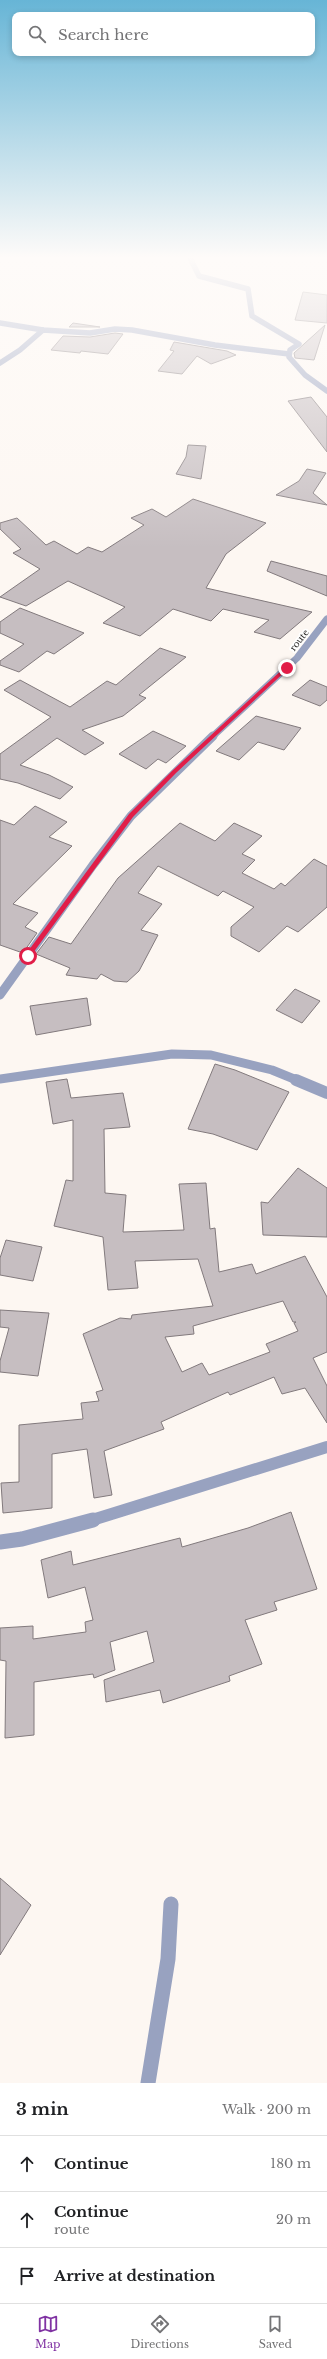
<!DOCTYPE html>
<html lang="en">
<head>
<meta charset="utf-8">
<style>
  :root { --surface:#fff; --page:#f2f2f2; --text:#202124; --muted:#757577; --line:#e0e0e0; --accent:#8033a3 }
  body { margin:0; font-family:"Libre Baskerville",serif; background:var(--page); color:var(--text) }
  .stop { position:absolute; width:12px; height:12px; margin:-9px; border:3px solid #e11d48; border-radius:50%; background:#fff }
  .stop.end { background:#e11d48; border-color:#fff; box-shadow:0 1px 4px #0008 }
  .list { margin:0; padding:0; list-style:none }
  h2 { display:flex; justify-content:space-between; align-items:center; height:52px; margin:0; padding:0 16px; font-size:17px }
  h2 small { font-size:13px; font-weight:400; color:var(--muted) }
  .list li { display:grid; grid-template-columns:26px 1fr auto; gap:12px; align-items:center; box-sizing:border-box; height:56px; padding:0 16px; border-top:1px solid var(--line) }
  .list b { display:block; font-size:15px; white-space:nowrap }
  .list p { margin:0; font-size:13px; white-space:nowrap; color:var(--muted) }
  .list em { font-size:13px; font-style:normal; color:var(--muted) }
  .icon { flex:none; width:22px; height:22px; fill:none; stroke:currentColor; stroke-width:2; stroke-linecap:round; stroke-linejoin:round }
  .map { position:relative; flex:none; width:327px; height:2083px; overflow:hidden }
  .search { position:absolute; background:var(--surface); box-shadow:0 2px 6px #0003; left:12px; right:12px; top:12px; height:44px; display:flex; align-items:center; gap:10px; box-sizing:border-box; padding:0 14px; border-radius:8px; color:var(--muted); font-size:15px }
  .sheet { height:220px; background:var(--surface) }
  nav { display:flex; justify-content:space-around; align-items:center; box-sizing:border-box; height:56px; border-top:1px solid var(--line); background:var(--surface); font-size:11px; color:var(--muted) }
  nav a { display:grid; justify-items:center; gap:2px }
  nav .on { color:var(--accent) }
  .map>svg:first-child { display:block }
  .building { fill:#c6bec1; stroke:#827a7d; fill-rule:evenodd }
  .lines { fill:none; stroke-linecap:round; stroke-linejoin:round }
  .minor-far4 { stroke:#98a2c0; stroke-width:5.5 }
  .minor-far3 { stroke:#98a2c0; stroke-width:7 }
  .minor-far2 { stroke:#98a2c0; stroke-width:9 }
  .minor-far1 { stroke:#98a2c0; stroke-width:12 }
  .minor { stroke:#98a2c0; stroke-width:15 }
  .route { fill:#e11d48 }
  .labels { text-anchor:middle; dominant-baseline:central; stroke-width:3.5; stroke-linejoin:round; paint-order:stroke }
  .far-street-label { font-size:9px; fill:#2d2b29; stroke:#fff }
</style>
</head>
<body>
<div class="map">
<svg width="327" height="2083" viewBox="0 0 327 2083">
  <rect width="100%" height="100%" fill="#fdf7f2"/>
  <path class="building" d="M303,292L327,295V323L295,320Z
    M73,323L100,327H69Z
    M325,325L314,360L295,358L294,353Z
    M115,333L123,334L108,354L81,351L80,353L51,350L63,336L90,337Z
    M174,342L227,351L236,355L211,364L197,356L182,374L158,371L174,351L170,350Z
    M311,397L327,417V452L288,401Z
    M188,445L206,446L201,479L176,474L186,457Z
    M307,469L326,473L313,493L327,505L276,495L299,481Z
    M193,499L266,523L226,554L206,588L312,612L280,639L254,632L269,620L223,609L211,621L173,609L140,636L103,623L125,607L68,581L26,606L0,597L40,569L13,553L21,549L0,529V523L17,518L46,545L54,541L77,554L88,547L102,552L144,525L131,518L152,509L166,517Z
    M271,561L327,576V596L267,571Z
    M20,608L84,633L54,654L47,651L19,672L0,665V661L24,644L0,633V622Z
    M160,648L186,657L139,695L146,698L123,716L82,730L104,743L85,755L57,738L20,765L49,775L73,787L60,799L18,783L0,779V754L51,717L4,690L20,680L70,707L107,681L116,685Z
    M310,680L327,687V700L320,706L292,695Z
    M256,716L301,728L284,750L258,742L239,760L216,751Z
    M153,731L186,746L166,763L158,759L146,769L119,754Z
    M35,806L67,822L49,837L72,846L13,904L38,913L25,927L37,933L25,950L23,949L20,952L0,945V820L14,825Z
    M180,823L215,841L234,823L262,836L242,854L255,860L242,873L274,889L281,883L285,886L314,859L327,866V907L298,932L287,926L259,952L231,936V927L254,907L223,891L218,896L158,866L138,893L162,904L141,930L158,935L139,971L127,982L114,981L101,974L97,979L66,975L70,968L36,954L49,937L71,944L118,878Z
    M295,989L320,1001L302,1023L276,1010Z
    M87,998L91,1025L36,1035L30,1006Z
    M215,1064L235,1070L289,1092L257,1150L213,1134L188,1129Z
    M67,1079L71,1098L123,1093L130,1127L104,1129L105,1193L126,1195L123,1232L184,1230L179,1184L206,1183L210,1229L215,1228L219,1272L252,1264L256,1274L305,1256L327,1297V1352L313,1358L327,1386V1423L305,1388L282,1394L274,1377L230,1395L228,1392L161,1422L164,1429L104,1451L112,1495L94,1498L87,1449L52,1454V1508L3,1513L1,1483L19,1482V1425L83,1419L81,1403L99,1401L96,1392L103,1390L83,1334L120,1318L131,1319L132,1315L213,1306L198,1259L135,1261L138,1288L108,1290L103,1237L54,1226L66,1180L73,1181V1120L53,1124L46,1082ZM283,1301L293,1322H296L294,1323L298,1331L266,1344L270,1352L209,1375L202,1363L182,1372L165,1337L194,1334L193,1326Z
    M298,1168L327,1188V1237L263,1235L261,1202L268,1203Z
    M6,1240L42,1247L33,1281L0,1275V1258Z
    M0,1310L49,1313L38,1376L0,1372V1361L9,1328L0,1327Z
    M291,1512L317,1589L274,1602L277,1610L245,1620L262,1664L229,1676L230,1681L163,1703L160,1690L106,1702L104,1680L154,1662L147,1631L110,1642L115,1670L94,1678L93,1674L34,1682V1735L5,1738L6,1661L0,1660V1628L33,1626V1639L86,1632L85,1622L93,1620L85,1587L48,1598L41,1560L71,1551L73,1565L180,1538L182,1547L248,1528Z
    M0,1878L31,1905L0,1955Z"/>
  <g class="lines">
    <path class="minor-far4" d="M189,256L199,276L248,289L252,316L299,344L290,350L289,357L305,375L327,391
      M0,323L43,330L90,333L115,329L132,330L215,345L289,354
      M0,363L20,350L43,330"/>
    <path class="minor-far3" d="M212,737L297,658L327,619"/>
    <path class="minor-far2" d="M0,995L93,865L131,816L213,736
      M0,1079L172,1054L211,1055L272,1070L299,1081"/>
    <path class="minor-far1" d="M296,1080L327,1093
      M89,1521L327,1447"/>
    <path class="minor" d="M0,1542L22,1539L93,1520
      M148,2083L168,1959L171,1904"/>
  </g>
  <linearGradient id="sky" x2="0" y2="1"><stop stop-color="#67b5d6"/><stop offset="0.47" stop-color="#fefbf9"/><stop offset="1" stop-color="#fefbf9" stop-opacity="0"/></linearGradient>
  <rect width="327" height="548" fill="url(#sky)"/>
  <path class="route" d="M285,667L289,668L176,773L133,817L30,957H26V954L129,814L172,771Z"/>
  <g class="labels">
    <g class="far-street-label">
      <text transform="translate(299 640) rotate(-52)">route</text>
    </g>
  </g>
</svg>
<div class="stop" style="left:28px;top:956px"></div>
<div class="stop end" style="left:287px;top:668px"></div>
<div class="search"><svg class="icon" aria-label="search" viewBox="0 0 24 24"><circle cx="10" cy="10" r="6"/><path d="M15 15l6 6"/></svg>Search here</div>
</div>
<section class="sheet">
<h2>3 min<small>Walk · 200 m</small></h2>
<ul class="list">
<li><svg class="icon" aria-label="ahead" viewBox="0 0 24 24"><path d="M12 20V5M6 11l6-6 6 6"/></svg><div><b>Continue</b></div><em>180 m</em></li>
<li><svg class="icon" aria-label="ahead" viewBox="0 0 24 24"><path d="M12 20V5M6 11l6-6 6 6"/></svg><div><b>Continue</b><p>route</p></div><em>20 m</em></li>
<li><svg class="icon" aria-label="arrive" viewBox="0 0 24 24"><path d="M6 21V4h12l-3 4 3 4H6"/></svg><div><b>Arrive at destination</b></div></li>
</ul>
</section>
<nav>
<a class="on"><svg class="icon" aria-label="map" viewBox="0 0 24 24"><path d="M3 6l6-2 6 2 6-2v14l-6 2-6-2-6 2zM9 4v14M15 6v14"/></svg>Map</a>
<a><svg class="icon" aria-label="directions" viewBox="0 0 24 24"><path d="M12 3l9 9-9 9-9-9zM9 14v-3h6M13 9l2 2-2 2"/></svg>Directions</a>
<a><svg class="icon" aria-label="saved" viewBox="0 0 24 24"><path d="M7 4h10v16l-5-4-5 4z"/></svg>Saved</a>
</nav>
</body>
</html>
